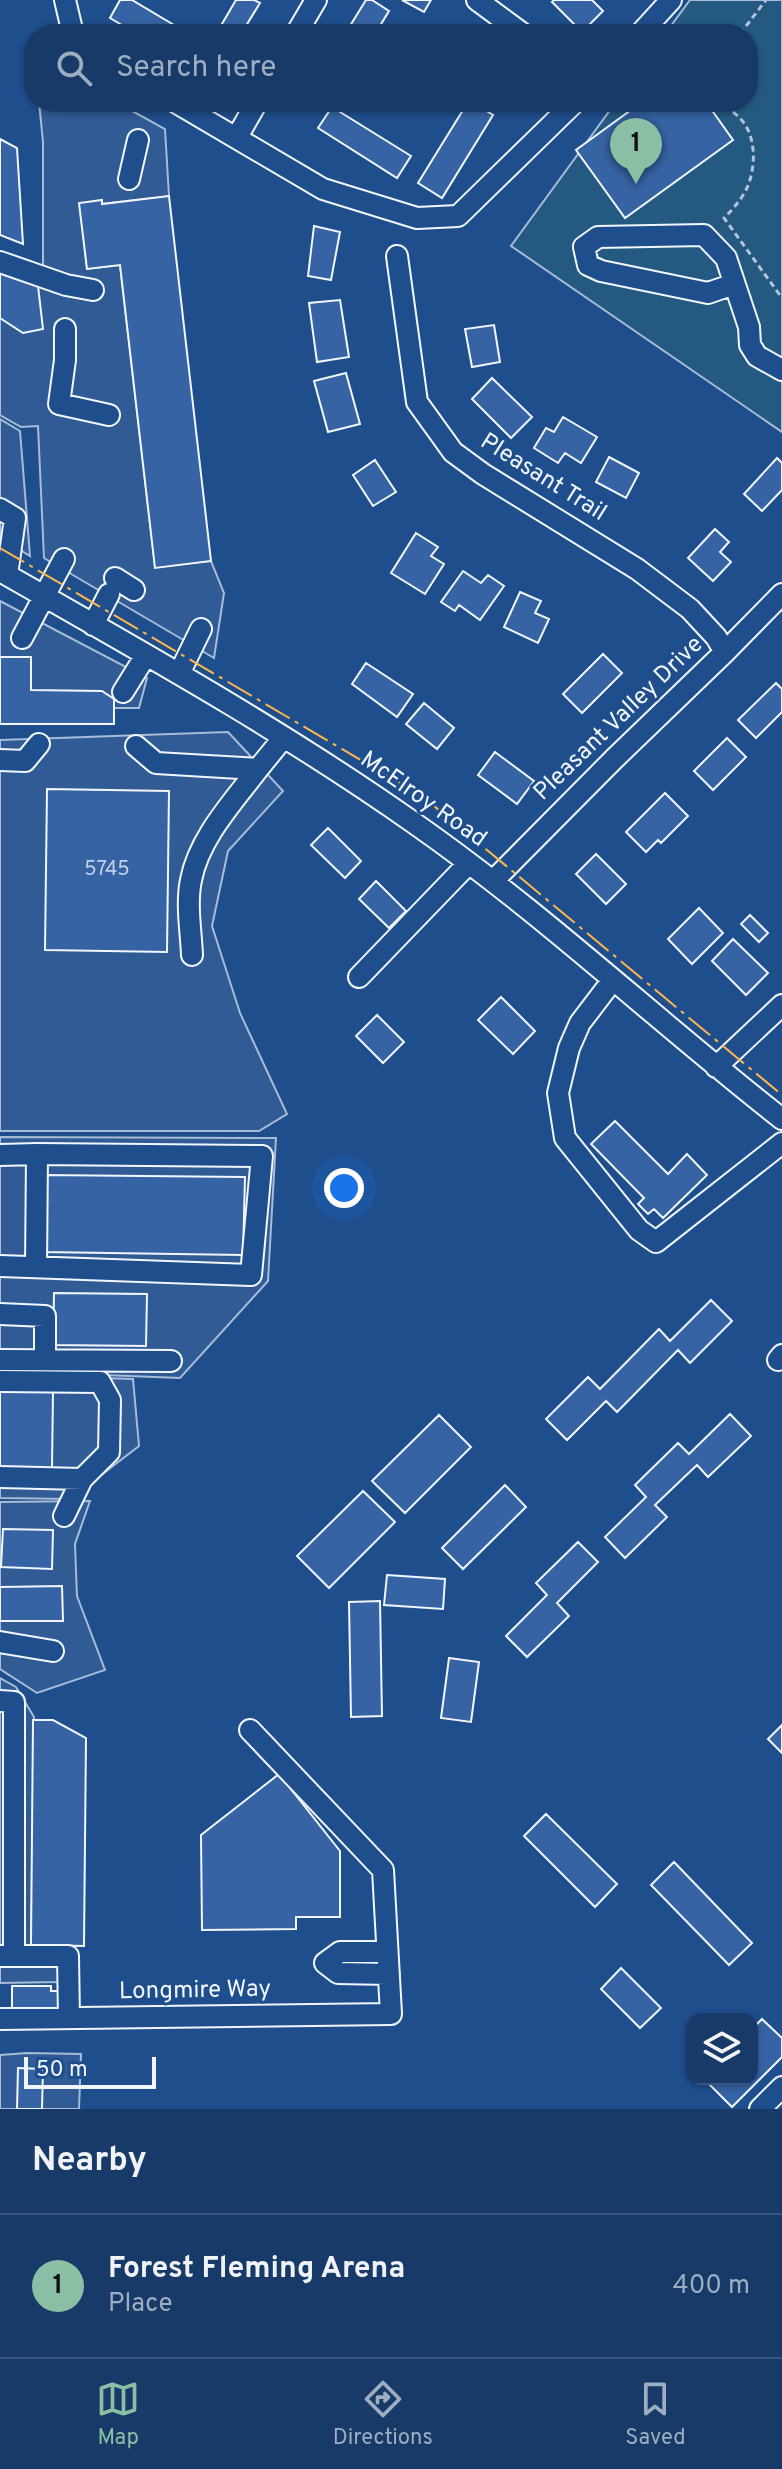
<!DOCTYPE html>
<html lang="en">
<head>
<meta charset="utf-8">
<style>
  :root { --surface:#173a69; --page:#20416f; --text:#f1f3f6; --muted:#9eadc0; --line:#36547d; --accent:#8abfa5 }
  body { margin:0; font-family:Overpass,sans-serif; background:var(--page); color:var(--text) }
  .controls { position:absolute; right:24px; bottom:24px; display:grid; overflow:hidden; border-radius:16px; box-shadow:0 2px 6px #0004 }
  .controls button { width:72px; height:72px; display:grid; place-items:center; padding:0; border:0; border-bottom:2px solid var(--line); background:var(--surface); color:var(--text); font:40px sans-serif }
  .scale { position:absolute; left:24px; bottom:20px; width:132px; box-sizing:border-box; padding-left:8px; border:4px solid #f2f6ff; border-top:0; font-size:22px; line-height:28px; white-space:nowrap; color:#f2f6ff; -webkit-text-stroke:6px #1f4e8c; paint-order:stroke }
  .you { position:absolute; left:344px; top:1188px; width:28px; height:28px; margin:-20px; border:6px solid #fff; border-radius:50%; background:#1a73e8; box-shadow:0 0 0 12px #1a73e833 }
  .badge { display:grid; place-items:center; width:52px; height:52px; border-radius:50%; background:var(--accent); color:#111; font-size:26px; font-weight:700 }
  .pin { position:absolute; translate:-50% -66px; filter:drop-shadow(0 2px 4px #0008) }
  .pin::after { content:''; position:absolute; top:42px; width:28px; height:24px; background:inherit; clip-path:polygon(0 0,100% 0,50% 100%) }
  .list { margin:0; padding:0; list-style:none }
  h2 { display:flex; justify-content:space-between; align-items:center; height:104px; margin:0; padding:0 32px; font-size:34px }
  h2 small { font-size:26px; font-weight:400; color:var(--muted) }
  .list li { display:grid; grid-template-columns:52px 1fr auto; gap:24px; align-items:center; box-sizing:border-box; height:144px; padding:0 32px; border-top:2px solid var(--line) }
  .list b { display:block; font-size:30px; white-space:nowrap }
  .list p { margin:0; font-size:26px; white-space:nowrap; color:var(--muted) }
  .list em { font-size:26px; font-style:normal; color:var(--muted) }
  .icon { flex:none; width:44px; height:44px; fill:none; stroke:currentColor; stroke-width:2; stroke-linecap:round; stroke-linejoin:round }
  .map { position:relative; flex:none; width:782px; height:2109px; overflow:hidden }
  .search { position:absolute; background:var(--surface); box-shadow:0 2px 6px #0004; left:24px; right:24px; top:24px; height:88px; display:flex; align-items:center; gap:20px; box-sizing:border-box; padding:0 28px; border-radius:32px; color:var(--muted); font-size:30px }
  .sheet { height:248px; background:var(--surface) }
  nav { display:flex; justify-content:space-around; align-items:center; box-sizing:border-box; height:112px; border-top:2px solid var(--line); background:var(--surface); font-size:22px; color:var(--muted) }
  nav a { display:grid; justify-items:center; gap:4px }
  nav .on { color:var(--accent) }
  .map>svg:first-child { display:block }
  .green { fill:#245a82; stroke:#a8bbd7; stroke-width:2 }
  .parking { fill:#305b95; stroke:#a8bbd7; stroke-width:2 }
  .building { fill:#3563a3; stroke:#f2f6ff; stroke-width:2 }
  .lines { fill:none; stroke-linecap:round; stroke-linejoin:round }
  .minor-casing { stroke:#f2f6ff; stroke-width:24 }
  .path { stroke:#b3c4dc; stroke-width:3; stroke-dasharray:6 4; stroke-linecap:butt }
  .minor { stroke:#1f4e8c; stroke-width:20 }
  .power { stroke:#ffb74d; stroke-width:2; stroke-dasharray:28 6 4 6; stroke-linecap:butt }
  .labels { text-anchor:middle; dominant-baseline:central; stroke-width:6; stroke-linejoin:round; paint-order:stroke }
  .number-label { font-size:20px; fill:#c3d1e8 }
  .street-label { font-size:24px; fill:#f2f6ff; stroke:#1f4e8c }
</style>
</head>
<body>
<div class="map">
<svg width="782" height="2109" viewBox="0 0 782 2109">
  <rect width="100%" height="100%" fill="#1f4e8c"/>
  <path class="green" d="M690,0H782V432L511,246L616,102H748V34H665Z"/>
  <path class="parking" d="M39,102H116L165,129L169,196L102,204H80L87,269L120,265L155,567L211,561L224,593L214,658L44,558L38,426L21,427L0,415V253L43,268V142Z
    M0,419L20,431L30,556L0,537Z
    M0,601L147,678L139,708H114L31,690L0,657Z
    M228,732L283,791L228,851L212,926L240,1013L287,1114L259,1131H0V740Z
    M0,1137L276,1138L268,1281L180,1378L0,1371Z
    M0,1375L133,1379L139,1446L70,1499L0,1498Z
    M90,1501L75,1544L77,1596L105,1670L37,1693L0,1669V1502Z
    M0,1678L16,1687L34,1717L31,1945H59L58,1982L0,1983Z
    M27,2053L81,2054L79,2109H0V2055Z"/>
  <path class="building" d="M120,0H132L189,34H137L110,18Z
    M236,0H254L260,3L241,34H216Z
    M366,0H372L389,11L375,34H345Z
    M402,0H431L424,12Z
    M554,0H592L603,11L582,32L552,2Z
    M468,102H472L493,115L442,198L418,183Z
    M642,102H706L733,140L625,218L576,150Z
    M332,107L411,156L397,178L318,128Z
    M0,139L17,148L23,244L0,235Z
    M169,196L211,561L155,568L120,265L87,269L79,203L102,200V204Z
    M314,226L340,232L331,280L308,276Z
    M0,270L38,286L43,329L23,333L0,318Z
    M340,300L349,357L317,362L309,303Z
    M494,325L500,362L472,367L465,329Z
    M346,373L360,424L328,432L314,381Z
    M492,378L532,417L511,438L472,399Z
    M563,417L597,437L581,463L565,453L558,463L534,448L546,428L554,432Z
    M609,457L639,473L626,498L596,482Z
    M777,458L782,463V490L762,511L744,494Z
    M375,460L396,492L373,506L353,475Z
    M715,529L729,542L720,552L731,562L713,581L688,558Z
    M416,533L438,547L431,556L444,564L425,594L391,573Z
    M463,571L481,583L488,575L504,586L480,620L459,605L455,611L441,602Z
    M520,592L541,601L535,613L549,619L538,643L504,627Z
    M603,654L622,673L582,713L563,694Z
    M0,657H31V690L102,691L114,699V724H0Z
    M366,663L413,694L397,717L352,684Z
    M776,683L782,689V712L756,738L738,720Z
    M424,703L454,728L437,749L406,724Z
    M727,738L746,757L713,790L694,771Z
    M495,752L534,781L517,804L478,775Z
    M47,789L169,791L167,952L45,950Z
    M665,793L688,816L661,843L658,840L646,852L626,832Z
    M328,828L361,861L345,878L311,845Z
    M596,854L626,884L606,904L576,874Z
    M376,881L406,911L389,928L359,899Z
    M699,908L723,933L692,964L668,939Z
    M750,915L768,933L759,942L741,924Z
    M733,939L768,973L746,995L712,961Z
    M501,997L535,1031L513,1054L478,1020Z
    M377,1015L404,1042L383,1063L356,1036Z
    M615,1121L668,1174L687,1154L707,1175L663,1218L654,1209L648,1214L638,1204L644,1198L591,1144Z
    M43,1175L245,1177L243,1255L42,1252Z
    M54,1293L147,1294L146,1346L53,1345Z
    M711,1300L732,1321L690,1363L678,1350L617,1412L606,1401L567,1440L546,1419L588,1377L600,1389L659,1329L670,1341Z
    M0,1390L53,1391L52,1468H0Z
    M730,1414L751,1436L708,1477L697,1465L655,1505L667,1517L625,1558L605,1537L646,1497L635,1485L678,1443L689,1454Z
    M439,1415L471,1447L405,1513L372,1481Z
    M505,1485L526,1507L463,1569L442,1548Z
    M363,1491L395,1522L329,1588L297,1556Z
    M3,1529L53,1530L52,1569L1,1567Z
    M578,1542L598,1562L557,1603L569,1616L527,1657L506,1636L547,1595L536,1583Z
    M387,1575L445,1579L443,1609L384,1605Z
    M62,1586L63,1621H0V1587Z
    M380,1601L382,1716L351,1717L349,1602Z
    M449,1658L479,1662L471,1722L441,1718Z
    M33,1720H53L86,1738L84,1946L31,1945Z
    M782,1725V1753L768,1739Z
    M279,1774L340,1851V1917H296V1929L202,1930L201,1835Z
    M546,1814L617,1884L595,1907L524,1836Z
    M674,1862L752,1943L729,1965L651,1885Z
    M621,1968L661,2008L640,2028L601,1989Z
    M12,1986H51V1991H62L61,2008H12Z
    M762,2019L782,2038V2057L732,2107L704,2079H752V2029Z
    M18,2068L43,2069L42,2109H17Z"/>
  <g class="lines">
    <g class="minor-casing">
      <path id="minor" d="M65,0L73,34
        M477,0L523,34
        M296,34L316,0
        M640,34L671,0
        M175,102L323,189L417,218L458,216L575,102
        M237,137L257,102
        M129,179L138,140
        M397,256L417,402L453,452L483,474L637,569L690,609L716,637L725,652
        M0,262L66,285L93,290
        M734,284L708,293L601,271L588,265L584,247L598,237L704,235L726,258L749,327L750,345L757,356L782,370
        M65,329V360L59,404L109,415
        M0,509L15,518L7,575
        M0,571C140,651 282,730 414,823C543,913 658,1022 782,1119
        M115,578L134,590
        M93,625L109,594
        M22,638L64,559
        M179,674L201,629
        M123,692L146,655
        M136,746L156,763L258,769L284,737
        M0,760L25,761L39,744
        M493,881L614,759L725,652L782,594
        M192,955C191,931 186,904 191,880C199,838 233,802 258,769
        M359,977L469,863
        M612,981L580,1023L569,1048L558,1093L565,1138L639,1230L656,1242L782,1143
        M716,1067L782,1005
        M0,1155L37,1154L36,1267
        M0,1266L251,1275L262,1156L37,1154
        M0,1314L45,1316V1359
        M0,1360L171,1361
        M778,1360L782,1355
        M0,1381L100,1382L110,1400L109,1452L82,1479L0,1477
        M64,1516L82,1479
        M0,1642L53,1651
        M0,1701L14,1702V1956
        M387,1952H340L325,1963L338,1973L389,1974
        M0,1956H68L69,2018
        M0,2019L391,2014L383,1870L250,1730
        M760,2109L782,2087"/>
    </g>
    <path class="path" d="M740,34L766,0
      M737,102L734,113C757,129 757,165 747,188C741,200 733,209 724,218L782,298"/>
    <use href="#minor" class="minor"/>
    <path class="power" d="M0,548L422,796L782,1095"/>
  </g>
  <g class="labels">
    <g class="number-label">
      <text x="107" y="870">5745</text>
    </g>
    <g class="street-label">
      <text transform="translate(543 478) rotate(32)">Pleasant Trail</text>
      <text transform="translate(619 719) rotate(-44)">Pleasant Valley Drive</text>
      <text transform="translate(423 800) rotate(35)">McElroy Road</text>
      <text transform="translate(195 1991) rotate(-1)">Longmire Way</text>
    </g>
  </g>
</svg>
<div class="controls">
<button><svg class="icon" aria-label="layers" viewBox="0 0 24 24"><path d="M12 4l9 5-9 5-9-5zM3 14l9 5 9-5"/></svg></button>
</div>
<div class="scale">50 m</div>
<div class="you"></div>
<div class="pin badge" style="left:636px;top:184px">1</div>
<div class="search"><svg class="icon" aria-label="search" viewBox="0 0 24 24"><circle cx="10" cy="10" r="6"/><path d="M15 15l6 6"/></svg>Search here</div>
</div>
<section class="sheet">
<h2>Nearby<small></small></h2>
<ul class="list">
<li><span class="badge">1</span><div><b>Forest Fleming Arena</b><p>Place</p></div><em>400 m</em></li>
</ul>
</section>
<nav>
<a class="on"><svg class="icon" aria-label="map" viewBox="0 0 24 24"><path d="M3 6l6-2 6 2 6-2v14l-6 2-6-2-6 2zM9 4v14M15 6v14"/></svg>Map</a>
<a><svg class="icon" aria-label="directions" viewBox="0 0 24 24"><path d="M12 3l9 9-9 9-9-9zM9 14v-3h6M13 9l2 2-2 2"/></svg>Directions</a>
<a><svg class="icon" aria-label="saved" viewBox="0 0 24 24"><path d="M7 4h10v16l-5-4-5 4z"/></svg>Saved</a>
</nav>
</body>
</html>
